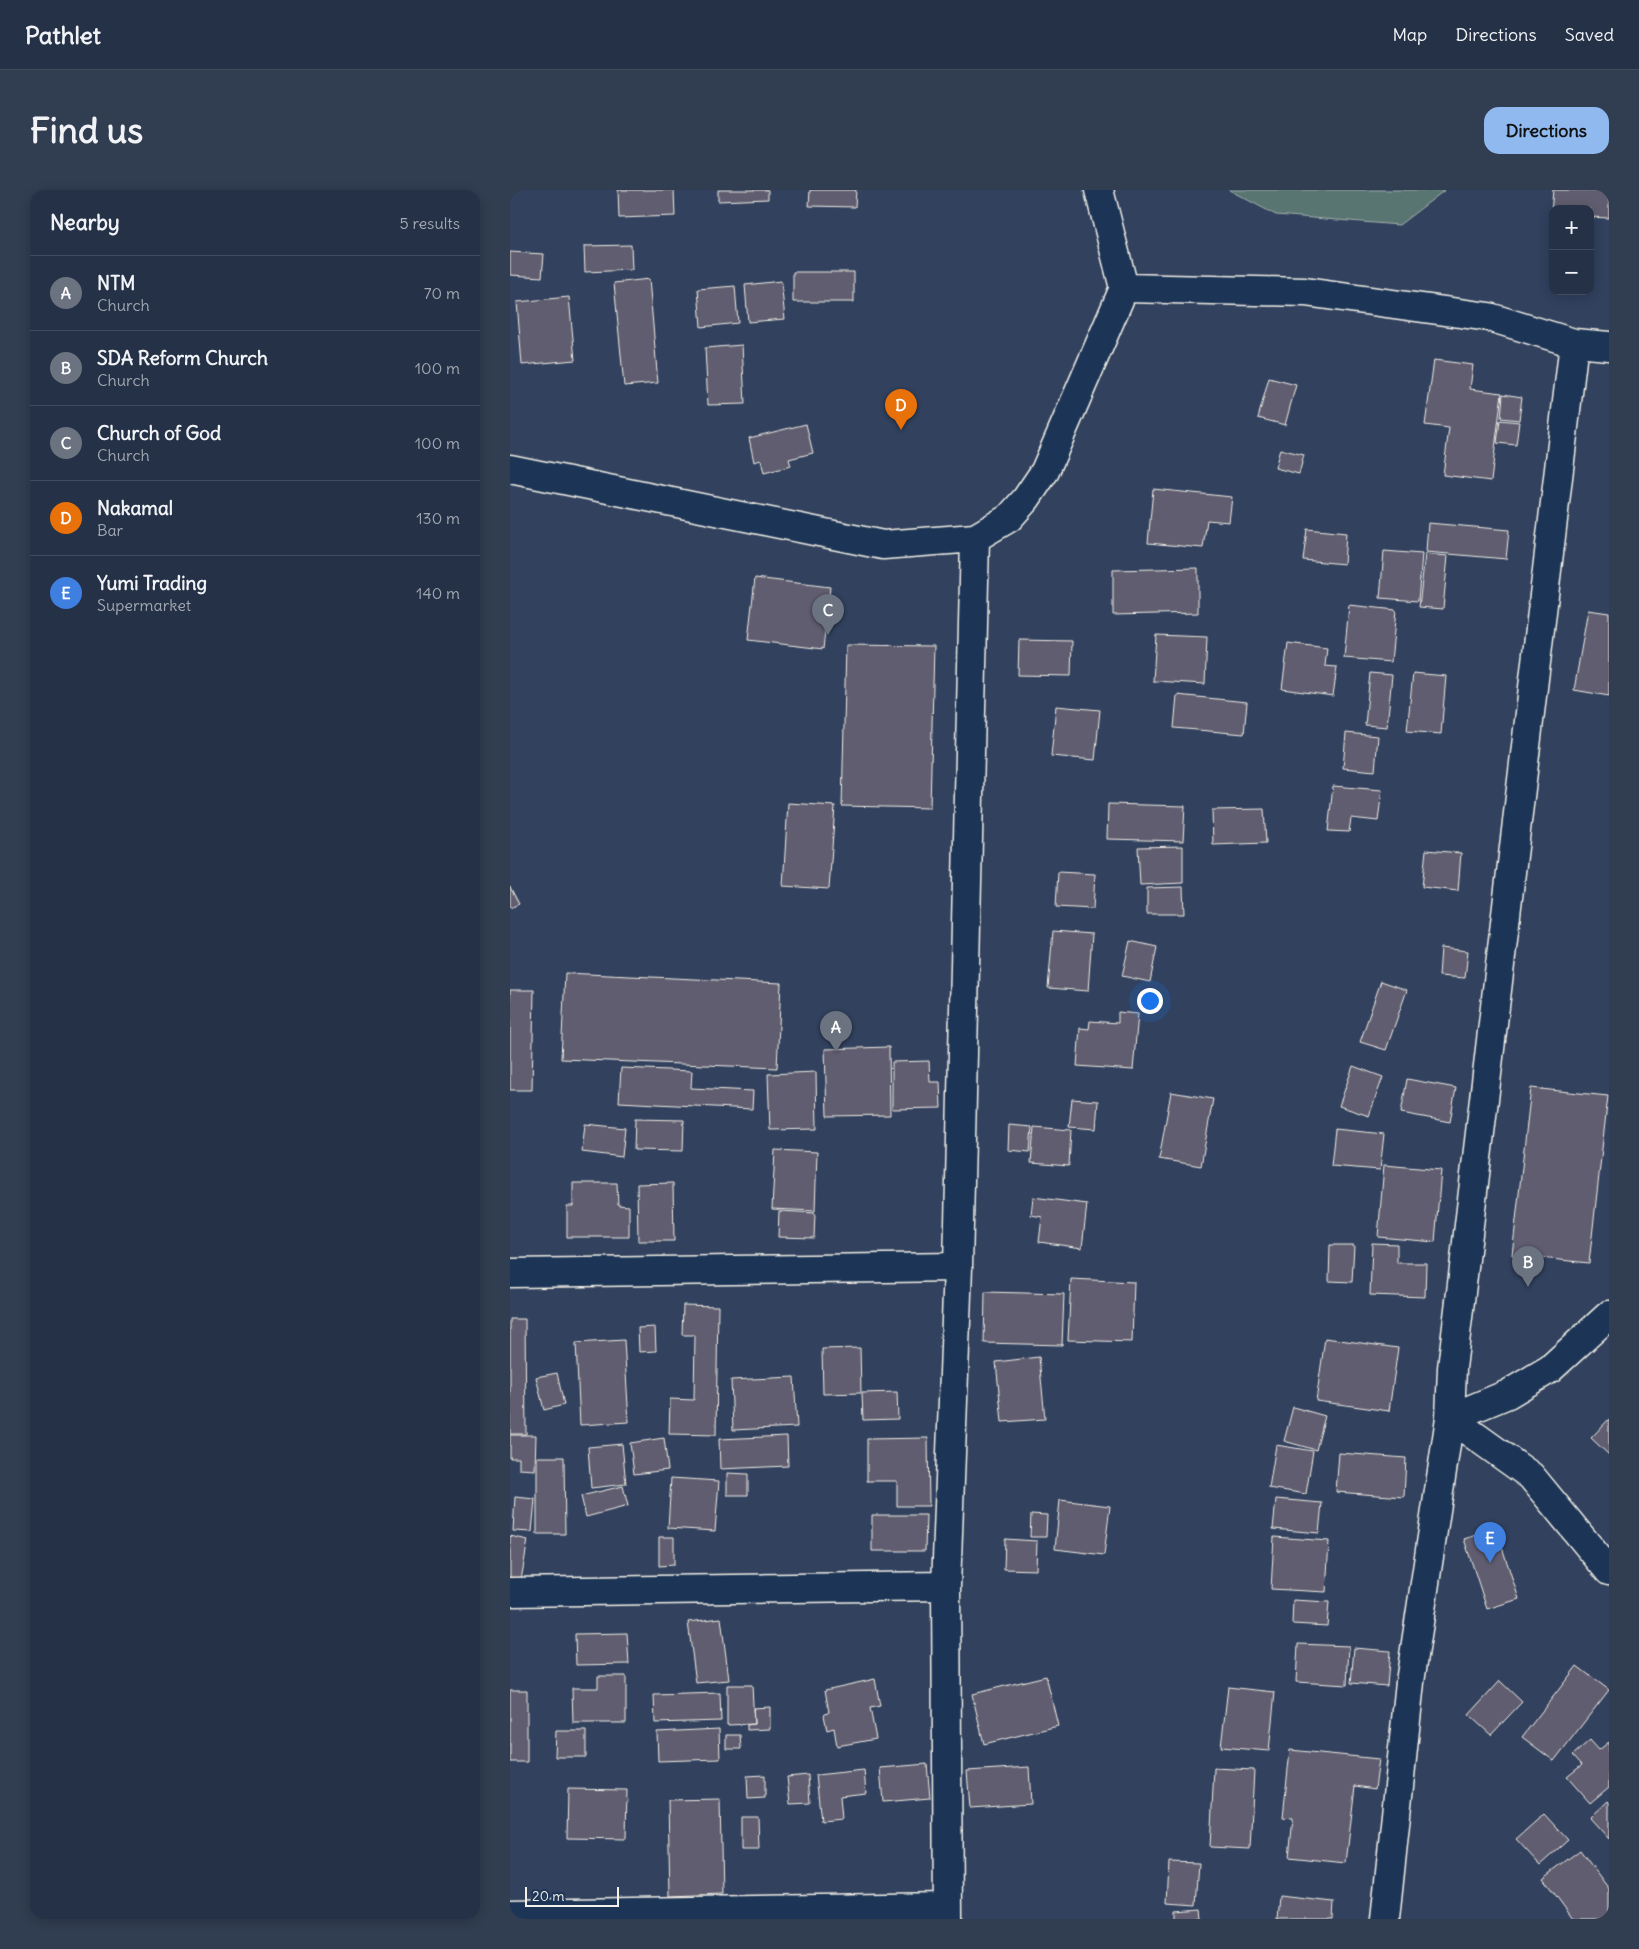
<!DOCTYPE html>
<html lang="en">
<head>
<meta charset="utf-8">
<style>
  :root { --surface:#253146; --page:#313d51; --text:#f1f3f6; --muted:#a3a9b3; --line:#424c5f; --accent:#90b9f0 }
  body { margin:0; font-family:Delius,sans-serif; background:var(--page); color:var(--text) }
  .controls { position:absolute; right:15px; top:15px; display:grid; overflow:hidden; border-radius:10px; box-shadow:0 2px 12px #0003 }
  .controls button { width:45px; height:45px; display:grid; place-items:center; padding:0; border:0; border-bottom:1px solid var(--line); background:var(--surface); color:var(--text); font:25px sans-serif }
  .scale { position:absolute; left:15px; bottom:12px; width:94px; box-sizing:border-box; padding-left:5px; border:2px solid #f4f1e8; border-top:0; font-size:14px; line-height:18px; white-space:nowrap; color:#f4f1e8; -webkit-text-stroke:4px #1d3557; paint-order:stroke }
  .you { position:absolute; left:639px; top:810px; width:18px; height:18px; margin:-12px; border:4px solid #fff; border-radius:50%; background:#1a73e8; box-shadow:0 0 0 8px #1a73e833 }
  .badge { display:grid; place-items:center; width:32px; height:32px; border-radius:50%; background:var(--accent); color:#fff; font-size:16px; font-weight:700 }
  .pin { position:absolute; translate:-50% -41px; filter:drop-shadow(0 1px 2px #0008) }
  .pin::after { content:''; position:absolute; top:26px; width:18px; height:15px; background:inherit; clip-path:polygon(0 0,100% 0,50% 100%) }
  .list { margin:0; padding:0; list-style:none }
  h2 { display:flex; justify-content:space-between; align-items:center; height:65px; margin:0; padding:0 20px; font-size:21px }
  h2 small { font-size:16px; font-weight:400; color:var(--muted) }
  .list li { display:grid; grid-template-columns:32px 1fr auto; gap:15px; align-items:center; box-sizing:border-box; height:75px; padding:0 20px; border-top:1px solid var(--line) }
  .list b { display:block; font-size:19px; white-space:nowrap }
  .list p { margin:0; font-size:16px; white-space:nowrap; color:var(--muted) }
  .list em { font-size:16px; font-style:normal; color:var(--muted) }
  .map { position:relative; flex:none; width:1099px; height:1729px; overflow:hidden; border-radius:15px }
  header { display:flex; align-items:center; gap:30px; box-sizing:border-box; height:70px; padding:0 25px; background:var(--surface); border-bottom:1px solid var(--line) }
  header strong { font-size:24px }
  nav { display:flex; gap:28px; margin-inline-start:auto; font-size:18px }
  .intro { display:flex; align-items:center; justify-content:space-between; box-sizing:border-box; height:120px; padding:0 30px }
  h1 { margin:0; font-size:35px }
  .button { padding:12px 22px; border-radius:15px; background:var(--accent); color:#111; font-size:18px; font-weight:700 }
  main { display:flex; gap:30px; padding:0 30px }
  aside { flex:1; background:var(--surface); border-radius:15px; box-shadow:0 2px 12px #0003 }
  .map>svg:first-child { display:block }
  .green { fill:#597471; stroke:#a6b2ac }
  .building { fill:#615d70; stroke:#f4f1e8 }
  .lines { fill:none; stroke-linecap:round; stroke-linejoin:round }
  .minor-casing { stroke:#f4f1e8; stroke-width:31 }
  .minor { stroke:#1d3557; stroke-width:28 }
</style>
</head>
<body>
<header>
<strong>Pathlet</strong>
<nav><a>Map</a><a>Directions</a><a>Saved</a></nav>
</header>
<div class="intro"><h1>Find us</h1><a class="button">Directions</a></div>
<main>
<aside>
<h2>Nearby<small>5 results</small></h2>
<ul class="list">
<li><span class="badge" style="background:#6b7280">A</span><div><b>NTM</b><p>Church</p></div><em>70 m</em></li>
<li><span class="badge" style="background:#6b7280">B</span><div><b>SDA Reform Church</b><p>Church</p></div><em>100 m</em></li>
<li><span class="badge" style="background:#6b7280">C</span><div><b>Church of God</b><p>Church</p></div><em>100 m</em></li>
<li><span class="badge" style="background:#e8710a">D</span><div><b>Nakamal</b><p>Bar</p></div><em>130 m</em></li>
<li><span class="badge" style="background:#3f7fe0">E</span><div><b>Yumi Trading</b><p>Supermarket</p></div><em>140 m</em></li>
</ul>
</aside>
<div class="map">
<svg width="1099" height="1729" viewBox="0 0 1099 1729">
  <rect width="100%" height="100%" fill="#31415e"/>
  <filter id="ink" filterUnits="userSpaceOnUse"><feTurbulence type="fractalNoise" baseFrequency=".02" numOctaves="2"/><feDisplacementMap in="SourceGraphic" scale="10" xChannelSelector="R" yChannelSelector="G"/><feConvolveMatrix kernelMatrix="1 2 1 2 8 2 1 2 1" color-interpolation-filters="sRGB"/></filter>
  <g filter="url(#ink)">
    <path class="green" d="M719,0H935L889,35L766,25Z"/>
    <path class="building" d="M108,0H164L165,26L109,28Z
      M208,0H258V9L208,11Z
      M300,0H346L345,17L299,16Z
      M1043,0H1099V28L1080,27V19H1043V24L1041,23Z
      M121,55L122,80L75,82L74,56Z
      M0,62L34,64L32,87L0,85Z
      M283,82H344V112H283Z
      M139,89L148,193L114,196L104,93Z
      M271,91L275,129L238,132L235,95Z
      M225,96L228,133L191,137L188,99Z
      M59,107L65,170L12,175L7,112Z
      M232,155L235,214L198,215L195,158Z
      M924,170L963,175L960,199L992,203L981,291L933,285L939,238L915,235Z
      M759,188L786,195L775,235L748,228Z
      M993,204L1012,207L1009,230L991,228Z
      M990,230L1009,232L1006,255L987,253Z
      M296,234L303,263L279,269L281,276L254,283L251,270L244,272L239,248Z
      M770,259L794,265L789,284L765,278Z
      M643,299L722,307L719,332L697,330L693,358L638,353Z
      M918,333L999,340L996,369L916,362Z
      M797,339L836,343L834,374L793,370Z
      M874,361L912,364L908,411L870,408Z
      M915,364L938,366L933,419L909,417Z
      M688,378V423L603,425V380Z
      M245,388L320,397L313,459L238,450Z
      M839,415L886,420L881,472L834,468Z
      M1078,420L1099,423V506L1064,500Z
      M646,445L697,447L695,494L643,491Z
      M509,450L562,451L561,486L508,485Z
      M778,453L817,458L815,476L827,477L823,506L772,499Z
      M336,455L424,456L420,618L332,616Z
      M860,483L882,485L877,537L855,535Z
      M903,483L936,486L931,544L897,541Z
      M667,505L737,512L734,544L664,538Z
      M546,516L590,520L585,570L541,566Z
      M836,543L868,546L865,581L833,578Z
      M823,596L872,600L868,631L841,628L839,642L818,641Z
      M278,613L325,616L319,699L273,696Z
      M598,614L675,616L673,651L597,649Z
      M754,619L756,653L703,655L702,620Z
      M673,656V693L630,695L628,657Z
      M916,660L951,663L948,701L912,697Z
      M548,682L585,684L583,719L546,717Z
      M0,697L9,714L0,718Z
      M673,697L674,724H637V698Z
      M543,741L582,744L578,801L538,798Z
      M620,751L647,757L640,792L612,786Z
      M931,758L958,761L955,788L929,786Z
      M55,783L271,793L267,878L51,869Z
      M871,791L897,800L876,860L850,852Z
      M0,800H24L22,900H0Z
      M608,822L628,824L623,880L567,876L570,838L579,839L580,831L608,833Z
      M379,857L380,925L317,926L315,859Z
      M419,871L420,892H430L431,918L382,919V872Z
      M843,876L873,887L859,926L829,916Z
      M111,878L182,881L181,898L243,901L242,919L109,912Z
      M306,882L307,939L260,940L258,884Z
      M897,889L946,898L940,932L891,923Z
      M1021,898L1098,906L1079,1073L1002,1065Z
      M661,902L703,909L691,976L649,969Z
      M562,909L588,911L586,939L559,937Z
      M125,929L174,930L173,961L124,960Z
      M75,934L115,938L112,967L72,962Z
      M499,935L522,937L520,962L498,960Z
      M524,937L561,940L559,976L521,973Z
      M825,939L874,944L870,980L821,976Z
      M265,960L307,962L305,1021L262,1019Z
      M874,975L931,980L925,1052L868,1047Z
      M63,993H107L108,1015L119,1016V1047H57V1016H63Z
      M163,993L164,1051H128L127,994Z
      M523,1007L577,1014L572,1058L529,1052L532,1027L521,1025Z
      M269,1021L305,1023L304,1048L268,1047Z
      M862,1053L887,1054V1073H916L915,1107L860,1105Z
      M820,1055H844L842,1092L819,1091Z
      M561,1089L624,1092L622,1152L558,1150Z
      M475,1102L554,1104L552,1155L474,1153Z
      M173,1115L208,1116L206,1245L159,1244L160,1209L184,1210L185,1145H172Z
      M0,1129H15L16,1244H0Z
      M145,1137L146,1161L129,1162L128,1138Z
      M815,1148L888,1158L879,1221L806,1211Z
      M114,1150L119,1232L70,1235L66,1153Z
      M350,1158L351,1203L313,1204L312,1159Z
      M529,1167L535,1229L492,1232L486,1172Z
      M47,1183L54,1215L34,1220L26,1187Z
      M284,1187L287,1237L223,1240L221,1190Z
      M387,1202L388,1229L353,1230L352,1203Z
      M783,1217L815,1226L806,1260L774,1251Z
      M1099,1229V1265L1081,1248Z
      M0,1245H26L25,1280L9,1279V1268H0Z
      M277,1246L278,1276L210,1279L209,1249Z
      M154,1248L158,1280L124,1284L120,1253Z
      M418,1248L419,1316H387V1291H357V1249Z
      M112,1254L116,1294L81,1298L78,1257Z
      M766,1255L803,1261L796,1304L759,1298Z
      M829,1263L896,1268L894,1307L826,1302Z
      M27,1267H54L55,1344H27Z
      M217,1283L238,1284V1305H217Z
      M161,1288L209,1291L205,1341L158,1338Z
      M113,1296L118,1316L76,1327L71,1306Z
      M5,1307L25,1309L22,1342L3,1341Z
      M766,1309L812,1313L809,1343L763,1339Z
      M550,1310L600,1316L594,1365L545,1359Z
      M521,1324L537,1325L536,1347H520Z
      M362,1325H416L415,1361H362Z
      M986,1339L1009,1409L977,1419L954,1349Z
      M0,1346L18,1350L11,1390L0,1388Z
      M149,1347H164V1375L149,1376Z
      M764,1347L819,1351L816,1402L761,1399Z
      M495,1349L527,1351L526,1380L494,1379Z
      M783,1410L819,1412L817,1436L782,1434Z
      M211,1428L219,1490L186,1493L178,1432Z
      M117,1443L119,1474L66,1475L65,1444Z
      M788,1454L839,1456L837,1495L786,1492Z
      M844,1458L880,1461L877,1496L841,1493Z
      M1067,1476L1099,1500L1044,1571L1012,1547Z
      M88,1486H116V1533H63L62,1498H88Z
      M536,1486L548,1536L474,1554L462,1504Z
      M365,1489L370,1516L360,1518L366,1549L327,1556L324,1538L317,1540L314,1525L319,1522L315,1500Z
      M990,1491L1012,1512L981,1545L959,1525Z
      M217,1495H242L244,1534L217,1535Z
      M718,1497L765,1502L759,1561L711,1557Z
      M0,1500H17V1572H0Z
      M210,1503L211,1531L145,1533L144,1505Z
      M260,1517V1539L237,1540V1535L244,1534L243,1518Z
      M209,1539L210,1569L148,1571L147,1542Z
      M46,1541H76V1567H45Z
      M216,1545H230L231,1559H216Z
      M1080,1550L1089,1560L1099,1552V1597L1080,1613L1057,1587L1072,1575L1063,1565Z
      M780,1560L869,1569L865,1599L845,1596L836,1673L779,1667L783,1628L773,1627Z
      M417,1574L420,1608L373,1612L370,1578Z
      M519,1577L521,1614L460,1618L457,1581Z
      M704,1578L744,1580L740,1659L700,1657Z
      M354,1580L356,1603L330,1606L332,1629L311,1631L306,1585Z
      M255,1585V1608L238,1609L237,1586Z
      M298,1585L300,1613L280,1614L277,1587Z
      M58,1599L117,1600L116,1649L57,1648Z
      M210,1609L212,1704L160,1706L158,1610Z
      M1098,1611L1099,1612V1649L1080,1628Z
      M1034,1624L1058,1650L1030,1675L1006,1649Z
      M231,1627H248L249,1660H231Z
      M1070,1660L1099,1699V1729H1063L1033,1688Z
      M659,1672L689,1673L686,1715L657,1713Z
      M769,1706L824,1712L823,1729H767Z
      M691,1719L692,1729H666V1721Z"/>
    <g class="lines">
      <g class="minor-casing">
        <path id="minor" d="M614,98L795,102L979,127L1064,153L1099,156
          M0,279L373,355L465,348L499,328L516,309L535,281L614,98L589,0
          M448,1077L465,348
          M0,1083L448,1077L436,1396L438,1729
          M940,1228L1021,1286L1099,1381
          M940,1228L998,1204L1040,1179L1099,1125
          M0,1402L436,1396
          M0,1724L438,1717
          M875,1729L900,1492L940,1228L942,1178L1064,153"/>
      </g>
      <use href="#minor" class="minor"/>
    </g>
  </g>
</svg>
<div class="controls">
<button>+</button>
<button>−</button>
</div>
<div class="scale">20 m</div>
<div class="you"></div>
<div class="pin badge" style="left:326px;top:862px;background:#6b7280">A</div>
<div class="pin badge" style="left:1018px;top:1097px;background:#6b7280">B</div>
<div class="pin badge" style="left:318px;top:445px;background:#6b7280">C</div>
<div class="pin badge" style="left:391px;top:240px;background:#e8710a">D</div>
<div class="pin badge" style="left:980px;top:1373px;background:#3f7fe0">E</div>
</div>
</main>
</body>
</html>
